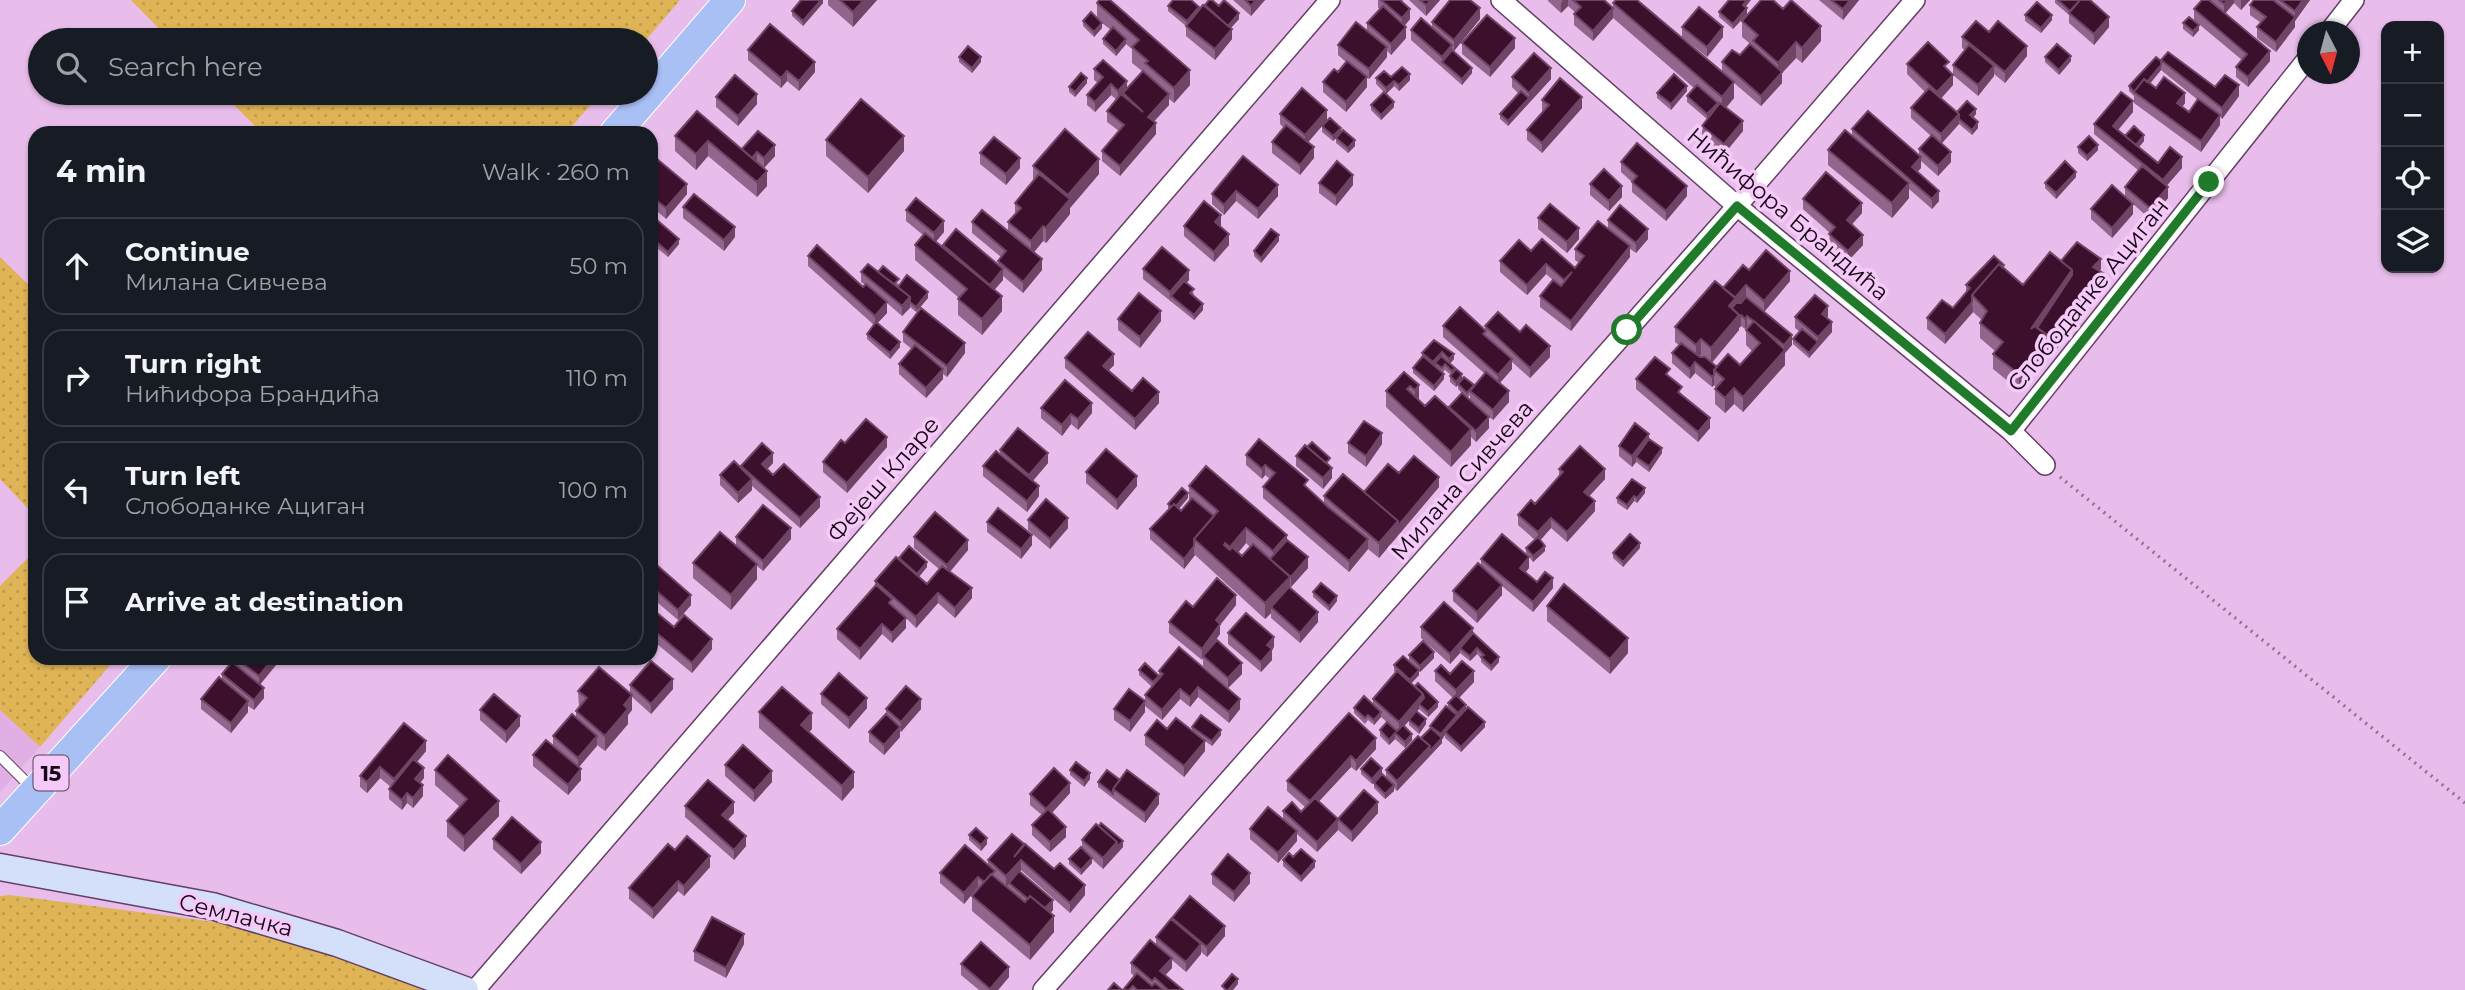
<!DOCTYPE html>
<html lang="en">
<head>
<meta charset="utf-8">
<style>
  :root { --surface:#171b24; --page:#20242c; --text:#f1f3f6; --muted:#9ea1a6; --line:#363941 }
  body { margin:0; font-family:Montserrat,sans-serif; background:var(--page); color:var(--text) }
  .controls { position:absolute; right:21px; top:21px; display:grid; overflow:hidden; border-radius:14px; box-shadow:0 2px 5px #0004 }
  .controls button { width:63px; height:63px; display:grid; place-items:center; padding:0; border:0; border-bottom:2px solid var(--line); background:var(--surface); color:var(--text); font:35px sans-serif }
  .compass { position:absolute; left:2297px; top:21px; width:63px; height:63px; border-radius:50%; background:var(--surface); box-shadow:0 2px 5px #0004; rotate:174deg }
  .stop { position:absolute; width:21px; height:21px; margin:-16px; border:5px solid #1f7a2a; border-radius:50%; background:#fff }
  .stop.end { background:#1f7a2a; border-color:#fff; box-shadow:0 2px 7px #0008 }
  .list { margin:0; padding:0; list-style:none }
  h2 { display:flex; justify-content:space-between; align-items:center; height:91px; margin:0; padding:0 28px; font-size:30px }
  h2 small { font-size:23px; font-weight:400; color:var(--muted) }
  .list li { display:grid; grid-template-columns:46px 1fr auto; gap:21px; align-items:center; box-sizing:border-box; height:98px; margin:0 14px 14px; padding:0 14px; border:2px solid var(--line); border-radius:21px }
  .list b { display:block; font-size:26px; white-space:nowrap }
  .list p { margin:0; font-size:23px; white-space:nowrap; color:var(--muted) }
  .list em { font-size:23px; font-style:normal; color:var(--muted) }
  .icon { flex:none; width:38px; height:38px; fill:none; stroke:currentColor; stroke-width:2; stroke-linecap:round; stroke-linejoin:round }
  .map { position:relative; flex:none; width:2465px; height:990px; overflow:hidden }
  .search { position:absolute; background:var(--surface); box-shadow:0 2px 5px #0004; left:28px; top:28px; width:630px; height:77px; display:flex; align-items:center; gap:18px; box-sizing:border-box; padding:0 24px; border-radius:38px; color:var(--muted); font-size:26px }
  .panel { position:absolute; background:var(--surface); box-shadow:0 2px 5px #0004; left:28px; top:126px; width:630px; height:539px; border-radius:21px }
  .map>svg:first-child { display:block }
  .built { fill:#e0afe3 }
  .grass { fill:url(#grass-dots) }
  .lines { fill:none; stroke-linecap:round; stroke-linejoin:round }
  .service-casing { stroke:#633e65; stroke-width:12 }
  .minor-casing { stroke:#633e65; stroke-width:22 }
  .secondary-casing { stroke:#633e65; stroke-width:29 }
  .primary-casing { stroke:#fff; stroke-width:32 }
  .path { stroke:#927293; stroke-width:3.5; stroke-dasharray:2 5; stroke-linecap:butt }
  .service { stroke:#fff; stroke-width:10 }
  .minor { stroke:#fff; stroke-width:19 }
  .secondary { stroke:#d4e0fa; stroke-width:26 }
  .primary { stroke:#a9c0f5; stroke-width:30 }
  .wall { fill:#92668c; fill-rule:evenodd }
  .shaded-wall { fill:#704465 }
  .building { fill:#3c102c; stroke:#704465; stroke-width:2 }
  .route { stroke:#1f7a2a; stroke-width:9 }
  .labels { text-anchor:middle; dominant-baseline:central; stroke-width:7; stroke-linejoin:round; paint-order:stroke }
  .shield { fill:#f6caf8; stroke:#58415a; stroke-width:2 }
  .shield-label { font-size:21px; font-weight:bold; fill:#150616 }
  .street-label { font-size:23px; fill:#150616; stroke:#f6caf8 }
</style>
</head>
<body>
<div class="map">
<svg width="2465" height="990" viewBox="0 0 2465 990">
  <defs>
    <pattern id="grass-dots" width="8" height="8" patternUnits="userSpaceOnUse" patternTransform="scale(1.75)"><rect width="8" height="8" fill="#dfb456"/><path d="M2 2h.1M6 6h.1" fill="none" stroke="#be994a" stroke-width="1.8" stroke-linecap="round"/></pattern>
  </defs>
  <rect width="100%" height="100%" fill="#e9bdeb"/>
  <path class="built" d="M0,710L40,747L0,792Z"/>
  <path class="grass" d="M131,0H680L646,40H170Z
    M222,93H601L566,133H262Z
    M0,257L35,291V516L0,479Z
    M35,551V658H116L40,747L0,710V586Z
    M10,895L215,922L301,942L422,990H0V896Z"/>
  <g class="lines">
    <g class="service-casing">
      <path id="service" d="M0,756L32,788"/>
    </g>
    <g class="minor-casing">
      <path id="minor" d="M1501,0L1737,206L2011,431L2045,465
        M2329,32L2354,0
        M2011,431L2308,58
        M475,990L1330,0
        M1043,990L1737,206L1915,0"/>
    </g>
    <g class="secondary-casing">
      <path id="secondary" d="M0,867L212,906L337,943L465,990"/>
    </g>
    <g class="primary-casing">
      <path id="primary" d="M615,133L730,0
        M0,830L156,658"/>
    </g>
    <path class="path" d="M2060,477L2465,803"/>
    <use href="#service" class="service"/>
    <use href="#minor" class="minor"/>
    <use href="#secondary" class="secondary"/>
    <use href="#primary" class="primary"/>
  </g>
  <path class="wall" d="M823,0V3L803,26L792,16V11Z
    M828,0H877L853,27L828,5Z
    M1233,0H1265L1251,16Z
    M1378,0H1403L1402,1L1410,19L1404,26L1406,38L1391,55L1387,51V57L1369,79L1367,78V87L1346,112L1323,92V82L1338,72L1346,62L1338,55V45L1367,31V23L1380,9L1378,8Z
    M1409,0H1440L1426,16Z
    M1548,0H1604L1613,8V3L1722,72V62L1740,55L1753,46L1742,37V21L1821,41L1802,63L1796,58L1782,73V83L1761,106L1734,83V98L1726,108L1743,131L1724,154L1702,137V126L1707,119L1687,102V96L1694,88L1613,18L1593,41L1574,25V14L1576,13L1568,6L1561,13L1548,1Z
    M1819,0H1859L1843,20Z
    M2055,0H2090L2109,27L2094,45L2069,23V15L2055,3Z
    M2202,0H2250L2241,10L2234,3L2225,13L2270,61L2248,87L2236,77V67L2242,60L2194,20V9Z
    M2254,0H2310L2295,21V27L2276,52L2257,38V27L2261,23L2250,15V5Z
    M1097,3L1190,85L1174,103L1169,99V105L1154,122L1156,134L1120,176L1102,161V151L1119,131L1107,122V111L1117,100L1111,95L1095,112L1087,105V95L1098,83L1094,80V69L1127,88L1142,71L1132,63V49L1126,44L1116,56L1103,44V39L1111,30L1102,23V28L1094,37L1083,26V21L1097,18Z
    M1168,6L1199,11L1205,7L1219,6L1239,19L1231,28L1232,39L1215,60L1186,36V26L1168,11Z
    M1745,7L1747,14L1733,29L1719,17V12Z
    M2025,15L2052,20L2041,33L2025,21Z
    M1480,19L1454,51L1452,49L1472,73L1462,85L1411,40V30L1432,27V22Z
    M2183,23L2199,30L2193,37L2183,29Z
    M1682,27L1723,37L1707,57L1682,37Z
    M1989,32L2027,56L2005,83L1994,74V76L1978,96L1953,75V85L1941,98L1957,112L1976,114L1973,118L1978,128L1972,135L1959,124L1942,143L1951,162L1938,176L1921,161V168L1917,172L1939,201L1932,209L1909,189V198L1892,218L1828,165V150L1852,136V129L1919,156V149L1931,136L1911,118V108L1925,92L1907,74V64L1953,74V65L1965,50L1962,48V37Z
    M1462,43L1515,48L1490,77L1462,54Z
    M748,50L815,72L799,91L787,81L781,88L748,60Z
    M959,57L981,62L972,73L959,62Z
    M2045,57L2071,61L2059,75L2045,62Z
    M2161,60L2215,87L2239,96L2222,119L2220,117V125L2201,152L2134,103V96L2129,91V86ZM2161,70L2198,100L2189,112L2182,107L2185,103L2150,84Z
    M1391,77L1410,80L1399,91L1394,86L1386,94L1394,107L1381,120L1371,110V105L1384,92L1376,84V78Z
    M1512,77L1551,79L1508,126L1500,119V114L1518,93L1512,87Z
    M1087,83L1075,97L1069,92V87Z
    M1687,91L1671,110L1657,98V93Z
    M716,97L757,104L738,126L716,107Z
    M1542,100L1582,108L1542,153L1527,140V130L1543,111L1542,110Z
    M697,111L742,149L775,156L764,168L767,186L757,197L708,156L696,170L675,151V136Z
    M2133,112L2118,130L2125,136L2144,141L2139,147L2158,163L2182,168L2166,186L2168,198L2150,219L2133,204V214L2112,238L2091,219V209L2125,197V187L2138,170L2094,134V124Z
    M1280,114L1327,120L1308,142L1314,158L1300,175L1272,153V142L1284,128L1280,124Z
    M1322,126L1341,133L1355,146L1348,153L1336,143V138L1338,136L1333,141L1322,132Z
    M826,140L904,151L868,193L826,156Z
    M2078,147L2098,150L2087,161L2078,153Z
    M980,153L1020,168L1006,185L980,164Z
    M1243,156L1278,196L1258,219L1236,201L1224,215L1212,204V194Z
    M1621,162L1687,196L1666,221L1632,192V182L1621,172Z
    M651,166L687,194L666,219L651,206Z
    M1033,166L1099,174L1070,208V214L1046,243L1043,241L1034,252L1042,270L1023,293L1003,276V280L994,290L1002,311L982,335L958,315V299L959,298L915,260V245L923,235L906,221V210L944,232L936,241L943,247V245L998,265V261L1001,257L972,233V222L1008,231V222L1015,215V203L1033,181Z
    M2076,177L2056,199L2045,188V183Z
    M1319,183L1353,185L1336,206L1319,193Z
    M1590,184L1622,197L1609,211L1590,195Z
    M1803,199L1862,213L1852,224L1863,245L1848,261L1829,244L1830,233L1803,209Z
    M683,207L735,237L724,251L683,218Z
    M1538,218L1579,239L1567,253L1538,229Z
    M1608,220L1648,239L1636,253L1630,249V257L1571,331L1540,307V296L1553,280L1546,274L1527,295L1500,272V261L1531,251L1575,268L1579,263L1575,260V249L1608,229Z
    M1184,226H1221L1220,227L1229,245L1214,262L1184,236Z
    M651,230L679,244L668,257L652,244H651Z
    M1279,241L1261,263L1254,256V251Z
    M808,256L863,287L865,285L861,282V272H878L899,284L897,287L928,298L916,312L910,307L902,316L887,303V313L877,323L900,347L890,359L867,339V334L874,325L808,266Z
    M2061,261L2101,269L2099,271L2103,284L2053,354L2050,352L2019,390L1993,369V354L1995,351L1980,338V323L1982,320L1973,312L1945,344L1927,329V318L1953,308L1966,292V285L2004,269L2023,285Z
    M1143,269L1189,280L1186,283L1194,294L1193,296L1203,310L1194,320L1143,279Z
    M1749,270L1790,281L1764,312L1746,296L1740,303L1792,345L1785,353V365L1743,412L1734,404L1725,413L1715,404V389L1716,388L1714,385L1712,387L1695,373L1690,379L1672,363V353L1679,345L1675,342V327L1723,288ZM1741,326L1745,329L1747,327H1748L1746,330V345L1752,351L1740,365L1717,367L1712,363L1739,330V328Z
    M1828,316L1827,318L1832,332L1809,358L1793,344V339L1800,332L1795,328V317Z
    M1118,319L1161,321L1140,348L1118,330Z
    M1443,326L1485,330V326L1520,332L1550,357L1530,378L1512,362V369L1500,383L1509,402L1493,420L1489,417V428L1476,442L1471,437V445L1451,467L1386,407V391L1419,385V400L1425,406L1449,409V407L1470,400V395L1467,398L1458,389V385L1456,387L1450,382V376L1451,375L1445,370L1442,373L1444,379L1434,391L1413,373V368L1422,357V353L1434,340L1454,359L1450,364L1455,371L1462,379L1474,386L1484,373L1443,337Z
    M903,332L965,353L947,377L943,374V379L926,398L899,374V364L912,349L903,342Z
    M1065,358L1114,365L1109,370L1132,391L1159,403L1135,430L1065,368Z
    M1670,377L1682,395L1710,428L1698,442L1636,389V379Z
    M1041,408L1092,413L1078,430L1071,424L1062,436L1041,418Z
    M845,443L887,447L847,493L823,472V462Z
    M1348,443L1382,444L1366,467L1348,453Z
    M1619,446L1662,453L1649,472L1636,462L1632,467L1619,456Z
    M1000,450L1048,463L1033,481L1039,496L1027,512L983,476V466L1000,455Z
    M1246,455L1308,488L1324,503V496L1364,492L1399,473L1439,487L1379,558L1368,549L1349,572L1263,498V487L1270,479L1265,475L1262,479L1246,465Z
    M1296,456L1330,464L1329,465L1332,478L1323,489L1296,466Z
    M773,463L767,469L773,475L820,507L800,528L752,486V490L738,503L720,485V475L741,468V466Z
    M1559,469L1605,479L1589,496L1595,511L1567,542L1551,528L1540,540L1545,551L1533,562L1526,553V548L1535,540L1518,525V515L1535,504L1559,477Z
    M1086,472L1137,486L1117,510L1086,483Z
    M1189,486L1287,540L1308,568L1291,587L1290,586L1318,622L1300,643L1271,618V613L1265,619L1195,555L1184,569L1150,539V529L1168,510V504L1188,498L1179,509L1181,511L1189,501ZM1246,543L1250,547L1242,556L1238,553Z
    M1645,493L1637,503L1634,501L1627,510L1617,503V498Z
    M1028,520L1068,528L1050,549L1028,530Z
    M987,522L1032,545L1021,559L987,532Z
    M736,537L791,539L763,571L757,566V579L731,610L693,578V563L736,546Z
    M914,537L968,550L950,572L972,598L955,618L938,603L916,628L906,618V628L892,643L882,634L860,660L837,639V629L875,587V581L899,559L927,567L919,577L927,584L939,569L914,548Z
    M1640,548L1623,567L1613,558V553Z
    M1481,559L1529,568L1526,572L1537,582L1553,588L1533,612L1502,586V595L1477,623L1453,601V591L1481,566Z
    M651,560L691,605L678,620L651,597Z
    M1313,592L1337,601L1329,611L1313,597Z
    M1236,605L1220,625V634L1210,648L1242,674L1228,688L1203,666V658L1202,660L1169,633V622L1193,607Z
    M1547,606L1628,653L1610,674L1547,621Z
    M651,608L674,627L712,649L692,673L651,639Z
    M1421,627L1473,633L1499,662L1491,671L1481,662V658L1477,654L1470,661L1460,653L1450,664L1421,638Z
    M1228,633L1274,647L1272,649V660L1261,672L1228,644Z
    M1179,647L1240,709L1229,723L1198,697L1190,707L1180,699L1162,720L1145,706V712L1130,732L1114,720V709L1145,701V695L1152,687L1139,675V670L1159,676V671Z
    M1409,655L1434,658L1420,672L1409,660Z
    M234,658H276V665L260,684L264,698L254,710L248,706V712L231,733L201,709V699L222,680V674L234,663Z
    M1394,665L1419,675L1411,683L1438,707L1428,717L1419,709L1417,711L1426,724L1419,734L1409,725V721L1404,726L1412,740L1405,748L1395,739L1389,745L1380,736V730L1397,731L1381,717L1374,725L1368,720L1365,724L1354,713V708L1373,704V699L1396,673L1394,671Z
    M1435,671L1474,682L1459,698L1466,710L1485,727L1461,752L1445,738V735L1442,739V743L1397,791L1394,788V791L1385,799L1374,788V783L1386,778V770L1430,728V726L1448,708V703L1453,698L1435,681Z
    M630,685L673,689L651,714L632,697V710L628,715V724L605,751L597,745L579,767L581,780L568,795L533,766V755L553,745V736L576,717V711L579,707L578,691L630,693Z
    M821,694L867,708L849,729L821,704Z
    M886,709H921L901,732L900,731V737L884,755L869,742V732L886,714Z
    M480,710L520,726L506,743L480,720Z
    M759,712L812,729L809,732L854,787L842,801L759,728Z
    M1349,713L1376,749L1356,771L1351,767L1319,801L1338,830L1317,852L1297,834V841L1278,863L1250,839V829L1283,819V811L1301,812L1305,807L1287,791V781Z
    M404,723L426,751L417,762L424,778L420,783L423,796L413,808L407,803L402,810L389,799V789L391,787L380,778L367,793L360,787V776Z
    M1192,727L1221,735L1212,746L1202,739L1205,751L1184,777L1145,745V735L1192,731Z
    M725,765L772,782L754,802L725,776Z
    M1361,769L1382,773L1372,784L1361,774Z
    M435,770L499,816L464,852L447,837V821L460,807L435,785Z
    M1070,770L1090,779L1084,787L1070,775Z
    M1120,780L1159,804L1145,823L1098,787V782Z
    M1070,793L1052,813L1066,837L1050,852L1032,835V825L1042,815L1030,805V794Z
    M685,806L734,813L728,820L746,846L734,860L685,817Z
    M1378,813L1352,842L1338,830V819Z
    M969,835L987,844L981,851L969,840Z
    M493,839L541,853L521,874L493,849Z
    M1082,840L1123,847L1103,869L1092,859V863L1081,875L1069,864V859L1082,848Z
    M1024,846L1085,895L1070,913L1021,870L1020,871L1053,910L1050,913L1054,932L1030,960L972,911V896L979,888L978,887L964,904L940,883V873L988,865V860Z
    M675,850L710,867L684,896L678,891L653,919L629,899V888Z
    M1293,857L1315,867L1301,882L1283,866V860Z
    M1212,874L1250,883L1234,902L1212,884Z
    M1172,918L1225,936L1207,957L1201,952V954L1186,972L1172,960V968L1165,975L1183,990H1123L1134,976L1131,973V963L1156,945V937L1172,920Z
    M744,944L726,978L694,961V951Z
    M961,964L1009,977L998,990H979L961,975Z"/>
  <path class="shaded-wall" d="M821,0H823V3L803,26V21Z
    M864,0H877L853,27V12Z
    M1256,0H1265L1251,16V6Z
    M1431,0H1440L1426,16V5Z
    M1563,0H1568V6L1561,13V3Z
    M1747,0H1751L1743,10V5Z
    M1850,0H1859L1843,20V9Z
    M2228,0H2234V3L2224,15V4Z
    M2241,0H2250L2241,10Z
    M2303,0H2310L2295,21V27L2276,52V42L2295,17V11Z
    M1199,7V12L1187,26V21Z
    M1480,8V19L1454,51V40Z
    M1613,8V18L1593,41V31Z
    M1747,8V14L1733,29V24Z
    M1410,9V19L1402,29V18Z
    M1239,13V19L1228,31V26Z
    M2052,15V20L2041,33V28Z
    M2109,17V27L2094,45V34Z
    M1102,23V28L1094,37V32Z
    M2199,25V30L2193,37V31Z
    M1821,26V41L1802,63V48Z
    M1406,27V38L1391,55V44Z
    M1723,27V37L1707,57V47Z
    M1232,29V39L1215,60V49Z
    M1515,38V48L1490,77V67Z
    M1126,39V44L1116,56V51Z
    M1796,42V58L1782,73V83L1761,106V96L1778,78V63Z
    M1452,45V55L1442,62V57Z
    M2027,46V56L2005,83V72Z
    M1387,47V57L1369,79V69Z
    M2270,51V61L2248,87V77Z
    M2071,56V61L2059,75V70Z
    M981,57V62L972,73V68Z
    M815,62V72L799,91V81Z
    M2161,65V70L2139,96L2137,94Z
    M1994,66V76L1978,96V85Z
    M1472,68V73L1462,85V79Z
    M1551,68V79L1529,103V93Z
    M1190,70V85L1174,103V88Z
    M787,71V81L781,88V78Z
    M1410,74V80L1399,91V85Z
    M1953,75V85L1937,103V92Z
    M1367,77V87L1346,112V102Z
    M1087,78V83L1075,97V92Z
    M1127,81V92L1123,93V96L1118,101V91Z
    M1394,81V86L1386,94V88Z
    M1734,82V98L1722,112V97Z
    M1111,84V95L1095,112V102Z
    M2239,85V96L2222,119V108Z
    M1687,86V91L1671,110V104Z
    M2185,93V103L2177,114V103Z
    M757,94V104L738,126V116Z
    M1169,94V105L1148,127V117Z
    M1582,97V108L1542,153V143Z
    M1529,98V103L1508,126V121Z
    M2133,101V112L2113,136V126Z
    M1394,102V107L1381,120V115Z
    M1718,103V108L1707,120V114Z
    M1976,109V114L1970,121V115Z
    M1327,110V120L1305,146V135Z
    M1959,114V124L1941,144V134Z
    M2220,115V125L2201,152V141Z
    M1743,121V131L1724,154V144Z
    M1978,122V128L1972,135V130Z
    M1156,123V134L1120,176V166Z
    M1341,128V133L1333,141V136Z
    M2144,135V141L2134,153V148Z
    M904,136V151L868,193V177Z
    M1355,140V146L1348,153V148Z
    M708,141V156L696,170V154Z
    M775,145V156L764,168V158Z
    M2098,145V150L2087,161V156Z
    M1314,147V158L1300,175V165Z
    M757,152V162L750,160Z
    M1951,152V162L1938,176V166Z
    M1921,157V168L1912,177V167Z
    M2182,157V168L2163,190V180Z
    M1020,158V168L1006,185V174Z
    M1099,159V174L1070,208V214L1046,243V228L1068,201V195Z
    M767,171V186L757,197V182Z
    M2076,172V177L2056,199V193Z
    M1353,175V185L1336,206V196Z
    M1909,183V198L1892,218V203Z
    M687,184V194L666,219V208Z
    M1278,185V196L1258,219V209Z
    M1622,186V197L1609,211V201Z
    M1687,186V196L1666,221V211Z
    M2168,187V198L2150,219V208Z
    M1236,191V201L1224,215V205Z
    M1939,191V201L1932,209V199Z
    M1862,203V213L1847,230V220Z
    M2133,204V214L2112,238V228Z
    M1221,215V226L1215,233V222Z
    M944,221V232L934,244V233Z
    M1043,226V241L1031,256V241Z
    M735,227V237L724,251V240Z
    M1579,228V239L1567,253V242Z
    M1648,229V239L1636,253V243Z
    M1229,234V245L1214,262V252Z
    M1279,235V241L1261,263V258Z
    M1863,235V245L1848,261V251Z
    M679,239V244L668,257V252Z
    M1630,246V257L1571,331V321Z
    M1042,259V270L1023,293V282Z
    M2101,259V269L2093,277V267Z
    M1546,264V274L1527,295V285Z
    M1003,269V280L990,295V285Z
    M1189,270V280L1174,298L1171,296L1170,302V292Z
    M2072,270V286L2038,333L2031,329Z
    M1790,271V281L1764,312V301Z
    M2103,273V284L2053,354V344Z
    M1746,285V296L1736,308V314L1729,306Z
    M928,292V298L916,312V307Z
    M1002,296V311L982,335V319Z
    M910,297V308L902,316V306Z
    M887,302V313L875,326V316Z
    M1972,302L1973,312L1945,344V334Z
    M1203,304V310L1194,320V315Z
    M1828,306V316L1822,324V314Z
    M1161,311V321L1140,348V337Z
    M1739,315H1741V326L1739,328V330L1711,363V348Z
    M1747,316V327L1745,329V319Z
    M1832,322V332L1809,358V353L1818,342V337Z
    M1792,335V345L1785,353V365L1743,412V397L1784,352V345Z
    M2050,337V352L2019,390V374Z
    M1701,339V354L1696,360V345Z
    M900,342V347L890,359V353Z
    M965,343V353L947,377V366Z
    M1550,346V357L1530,378V368Z
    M1442,352V357L1433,367V362Z
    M1114,354V365L1103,376V366Z
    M1454,354V359L1449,364V359Z
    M1512,359V369L1498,385V375Z
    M1695,362V373L1690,379V369Z
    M943,369V379L926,398V388Z
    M1444,374V379L1434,391V386Z
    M1462,374V380L1456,387V382Z
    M1714,375V385L1712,387V377Z
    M1419,385V400L1415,405V390Z
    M1734,388V404L1725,413V398Z
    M1509,391V402L1493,420V410Z
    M1159,392V403L1135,430V419Z
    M1092,403V413L1078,430V419Z
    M1071,414V424L1062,436V425Z
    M1489,417V428L1476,442V431Z
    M1710,418V428L1698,442V432Z
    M1471,429V445L1451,467V452Z
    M1382,433V444L1366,467V456Z
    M1649,434V444L1636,457V462L1632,467V456Z
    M887,437V447L847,493V483Z
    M1662,448V453L1649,472V466Z
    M773,453V463L762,475V464Z
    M1048,453V463L1029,485V475Z
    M1265,465V475L1262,479V469Z
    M1332,468V478L1323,489V478Z
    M1605,469V479L1584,502V492Z
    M1137,476V486L1117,510V500Z
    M1439,477V487L1379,558V543L1398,521Z
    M752,479V490L738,503V493Z
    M1039,486V496L1027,512V501Z
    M1645,488V493L1637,503V498Z
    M1188,493V498L1174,514V509Z
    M1634,496V501L1627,510V505Z
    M820,497V507L800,528V518Z
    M1595,501V511L1567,542V532Z
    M1068,518V528L1050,549V539Z
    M1551,518V528L1538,543V532Z
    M791,528V539L763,571V561Z
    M1246,528V543L1230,562V547Z
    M1032,535V545L1021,559V549Z
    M1287,535V550L1273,562V551Z
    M1368,539V549L1349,572V561Z
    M968,540V550L947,575V565Z
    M1640,543V548L1623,567V562Z
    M1194,546V554L1195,555L1184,569V559Z
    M1545,546V551L1533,562V556Z
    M1308,557V568L1291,587V577Z
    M1529,557V568L1520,578V568Z
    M927,562V567L917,579V574Z
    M757,564V579L731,610V595Z
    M1290,577V592L1271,607V613L1265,619V603Z
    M1553,578V588L1533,612V602Z
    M1502,585V595L1477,623V612Z
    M972,588V598L955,618V608Z
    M938,593V603L916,628V617Z
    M691,595V605L678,620V610Z
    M1236,595V605L1220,625V634L1204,656H1203L1202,660V649L1216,620Z
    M1337,596V601L1329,611V606Z
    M1318,612V622L1300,643V633Z
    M906,618V628L892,643V633Z
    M882,624V634L860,660V649Z
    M1473,628V638L1460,648V653L1450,664V654Z
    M1274,637V647L1267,655V645Z
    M1628,638V653L1610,674V659Z
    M712,639V649L692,673V663Z
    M1477,648V654L1470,661V656Z
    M1272,649V660L1261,672V662Z
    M1434,652V658L1420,672V666Z
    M1499,657V662L1491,671V666Z
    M273,658H276V665L259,686V676Z
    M1242,663V674L1228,688V678Z
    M1419,670V675L1410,685V680Z
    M1474,671V682L1456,701V690Z
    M673,679V689L651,714V704Z
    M1198,687V697L1190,707V697Z
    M264,688V698L254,710V700Z
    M1180,689V699L1162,720V710Z
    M1423,694V704H1419V709L1399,732V722Z
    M632,695V710L628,715V724L605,751V736L624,705Z
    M867,698V708L849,729V718Z
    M921,699V709L901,732V722Z
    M1240,699V709L1229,723V712Z
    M248,701V712L231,733V723Z
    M1145,701V712L1130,732V721Z
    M1438,702V707L1428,717V712Z
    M1466,705V710L1458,718V713Z
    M1381,712V717L1374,725V720Z
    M812,713V729L801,740V725Z
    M1457,715V720L1445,732V735L1442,739V743L1397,791V781L1430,746L1441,739V734Z
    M520,716V726L506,743V732Z
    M1426,719V724L1419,734V728Z
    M1485,722V727L1461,752V747Z
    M900,727V737L884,755V745Z
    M1221,730V735L1212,746V741Z
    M1395,733V739L1389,745V740Z
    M1412,734V740L1405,748V742Z
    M597,736V746L578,768V758Z
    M1376,738V749L1356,771V761Z
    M426,741V751L394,790V779Z
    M1205,741V751L1184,777V766Z
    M1351,756V767L1310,811V801Z
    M380,767V778L367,793V782Z
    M424,768V778L415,789V779Z
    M1382,768V773L1372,784V779Z
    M581,769V780L568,795V785Z
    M772,771V782L754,802V791Z
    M854,772V787L842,801V786Z
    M1090,773V779L1084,787V781Z
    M1070,783V793L1046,819V809Z
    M423,785V796L413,808V798Z
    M1394,785V791L1385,799V794Z
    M407,793V803L402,810V800Z
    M1159,794V804L1145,823V813Z
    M499,801V816L464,852V837Z
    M734,802V813L722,825V815Z
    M1378,802V813L1352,842V832Z
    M1338,819V830L1317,852V842Z
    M1066,827V837L1050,852V842Z
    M1297,831V841L1278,863V853Z
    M746,836V846L734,860V850Z
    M987,838V844L981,851V845Z
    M1123,841V847L1103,869V858L1117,842Z
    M541,842V853L521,874V864Z
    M1024,844V854L1021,860V870L1006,887V876L1014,857Z
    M710,856V867L684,896V886Z
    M1092,858V863L1081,875V870Z
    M1315,861V867L1301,882V877Z
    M1250,873V883L1234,902V892Z
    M978,877V887L964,904V893Z
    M678,881V891L653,919V909Z
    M1085,885V895L1070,913V903Z
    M1053,900V910L1043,922V911Z
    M1054,916V932L1030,960V945Z
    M1225,926V936L1207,957V947Z
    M744,934V944L726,978V968Z
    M1201,944V954L1186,972V962Z
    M1172,958V968L1160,981V971Z
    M1009,967V977L998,990H990Z
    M1238,979V984L1233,990H1228Z"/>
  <path class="building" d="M801,0H821L803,21L792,11Z
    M840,0H864L853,12Z
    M1099,0H1110L1190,70L1174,88L1145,63L1148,61L1132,47L1139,40L1097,3Z
    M1173,0H1191L1199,7L1187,21L1168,6Z
    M1209,0H1212L1219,6L1224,0L1239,13L1228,26L1205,5Z
    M1245,0H1256L1251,6Z
    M1381,0H1400L1410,9L1402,18Z
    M1420,0H1431L1426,5Z
    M1450,0H1470L1480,8L1454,40L1432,22Z
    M1573,0H1604L1613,8L1593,31L1574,14L1581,7Z
    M1616,0H1637L1734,82L1722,97L1613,3Z
    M1729,0H1747L1743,5L1747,8L1733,24L1719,12Z
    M1761,0H1773L1783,9L1791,0L1821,26L1802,48L1796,42L1778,63L1753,41L1758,35L1742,21Z
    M1831,0H1850L1843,9Z
    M2058,0H2080L2070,11Z
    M2080,0H2090L2109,17L2094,34L2069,13Z
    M2202,0H2209L2270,51L2248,77L2236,67L2247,54L2194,9Z
    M2219,0H2228L2224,4Z
    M2254,0H2273L2295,17L2276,42L2257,27L2266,17L2250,5Z
    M2280,0H2303L2295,11Z
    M2037,2L2052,15L2041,28L2025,15Z
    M1203,5L1232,29L1215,49L1186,26Z
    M1383,6L1406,27L1391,44L1367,23Z
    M1699,7L1723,27L1707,47L1682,27Z
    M1091,12L1102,23L1094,32L1083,21Z
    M1487,15L1515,38L1490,67L1462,43Z
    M2189,17L2199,25L2193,31L2183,23Z
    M1421,18L1452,45L1442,57L1411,30Z
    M1976,21L1989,32L1998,21L2027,46L2005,72L1962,37Z
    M1356,22L1387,47L1369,69L1338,45Z
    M770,24L815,62L799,81L787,71L781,78L748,50Z
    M1113,27L1126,39L1116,51L1103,39Z
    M1928,42L1949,62L1944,66L1953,75L1937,92L1907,64Z
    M1750,44L1782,72L1761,96L1722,62L1732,50L1740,55Z
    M2057,44L2071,56L2059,70L2045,57Z
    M1969,45L1994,66L1978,85L1953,65Z
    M968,46L981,57L972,68L959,57Z
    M1452,50L1472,68L1462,79L1442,62Z
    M2168,52L2215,87L2225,75L2239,85L2222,108L2161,60Z
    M1534,53L1551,68L1529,93L1512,77Z
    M2156,57L2161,61V65L2147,82L2144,79L2134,92L2129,86Z
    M1103,60L1127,81L1118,91L1111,84L1095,102L1087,95L1103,77L1094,69Z
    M1347,61L1367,77L1346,102L1323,82L1334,69L1338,72Z
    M1402,67L1410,74L1399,85L1394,81L1386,88L1376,78L1384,71L1391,77Z
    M1143,71L1169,94L1148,117L1156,123L1120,166L1102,151L1124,125L1107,111L1121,94L1143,112L1123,93Z
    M1081,73L1087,78L1075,92L1069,87Z
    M1674,74L1687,86L1671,104L1657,93Z
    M735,75L757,94L738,116L716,97Z
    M2164,77L2185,93L2177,103L2189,112L2198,99L2220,115L2201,141L2134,92L2144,79L2156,88Z
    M1560,78L1582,97L1542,143L1527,130L1549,105L1542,100Z
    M1697,85L1718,103L1707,114L1687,96Z
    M1302,88L1327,110L1305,135L1280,114Z
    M1929,88L1959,114L1941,134L1911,108Z
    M1521,91L1529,98L1508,121L1500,114Z
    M1384,92L1394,102L1381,115L1371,105Z
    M2121,92L2133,101L2113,126L2158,163L2170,147L2182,157L2163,180L2094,124Z
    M861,99L904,136L868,177L826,140Z
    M1967,101L1976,109L1970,115L1978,122L1972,130L1959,119V114L1957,112Z
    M1720,103L1743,121L1724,144L1702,126Z
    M697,111L767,171L757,182L708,141L696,154L675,136Z
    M1868,111L1921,157L1912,167L1939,191L1932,199L1852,129Z
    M1330,118L1341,128L1333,136L1322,126Z
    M1286,125L1314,147L1300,165L1272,142Z
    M2134,126L2144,135L2136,145L2125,136Z
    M1065,129L1099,159L1068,195L1033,166Z
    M1343,130L1355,140L1348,148L1336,138Z
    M1845,130L1909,183L1892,203L1828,150Z
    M758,131L775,145L764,158L757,152L752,158L742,149Z
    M1932,135L1951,152L1938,166L1919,149Z
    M2089,136L2098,145L2087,156L2078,147Z
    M994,137L1020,158L1006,174L980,153Z
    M1637,143L1687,186L1666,211L1632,182L1637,176L1621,162Z
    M1243,156L1278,185L1258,209L1236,191L1224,205L1212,194Z
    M657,159L687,184L666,208L651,196V166Z
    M1337,161L1353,175L1336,196L1319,183Z
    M2065,161L2076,172L2056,193L2045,183Z
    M2142,166L2168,187L2150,208L2125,187Z
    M1604,169L1622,186L1609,201L1590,184Z
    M1826,172L1862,203L1847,220L1863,235L1848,251L1829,234L1835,227L1803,199Z
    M1039,174L1070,199L1046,228L1043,226L1031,241L1008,222L1021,208L1015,203Z
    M2112,185L2133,204L2112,228L2091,209Z
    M694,194L735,227L724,240L683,207Z
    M916,198L944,221L934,233L906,210Z
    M1204,201L1221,215L1215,222L1229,234L1214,252L1184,226Z
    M1550,204L1579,228L1567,242L1538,218Z
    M1620,205L1648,229L1636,243L1608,220Z
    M982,210L1042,259L1023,282L998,261L1006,251L972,222Z
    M658,221L679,239L668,252L652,238L651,230Z
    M1598,221L1630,246L1571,321L1540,296L1553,280L1561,286L1572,272L1564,280L1546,264L1527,285L1500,261L1519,240L1531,251L1542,239L1575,268L1584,256L1575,249Z
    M956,229L1003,269L990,285L943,245Z
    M1271,229L1279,235L1261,258L1254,251Z
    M925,233L1002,296L982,319L958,299L967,289L915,245Z
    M2077,242L2101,259L2093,267L2103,273L2053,344L2050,342V337L2037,328L2072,275V270L2061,261Z
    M817,245L863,287L866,284L887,302L875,316L808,256Z
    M1162,247L1189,270L1170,292L1143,269Z
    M1766,250L1790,271L1764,301L1746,285L1735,298L1723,288L1743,265L1749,270Z
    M2050,252L2072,270L2031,329L2035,326L2050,337L2019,374L1993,354L2003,342L1980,323L1987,311L1972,295L1999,264L2023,285Z
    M1994,256L2004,265L2002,267L1999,264L1972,295V302L1945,334L1927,318L1942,300L1953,308L1970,288L1966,285Z
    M868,264L910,297L902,306L861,272Z
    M883,266L899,279L894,284L878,272Z
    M907,275L928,292L916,307L910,302V297L898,287Z
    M1184,281L1194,289L1190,293L1203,304L1194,315L1171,296Z
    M1715,281L1736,298L1729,306L1739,315L1711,348L1701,339L1696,345L1675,327Z
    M1139,293L1161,311L1140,337L1118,319Z
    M1815,295L1828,306L1822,314L1832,322L1818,337L1795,317Z
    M1746,297L1792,335L1784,345L1747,316L1745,319L1741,315L1739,317V315L1732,308L1736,303H1741Z
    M1460,307L1486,331L1483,334L1512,359L1498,375L1443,326Z
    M921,308L965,343L947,366L903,332Z
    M1498,312L1520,332L1526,325L1550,346L1530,368L1485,326Z
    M1754,321L1785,350L1743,397L1734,388L1725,398L1715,389L1724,379L1714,370L1728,354L1740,365L1760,343L1746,330Z
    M876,322L900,342L890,353L867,334Z
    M1802,329L1818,342L1809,353L1793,339Z
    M1088,332L1114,354L1103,366L1132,391L1143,378L1159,392L1135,419L1065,358Z
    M1434,340L1454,354L1449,359L1442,352L1433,362L1422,353Z
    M1681,343L1700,357H1705L1717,367L1714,370V375L1712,377L1695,362L1690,369L1672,353Z
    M915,345L943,369L926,388L899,364Z
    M1423,356L1444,374L1434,386L1413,368Z
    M1441,356L1455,368L1452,371L1445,364L1442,368L1435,363Z
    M1655,357L1670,369L1666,374L1682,387L1678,392L1710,418L1698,432L1636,379Z
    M1456,369L1462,374L1456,382L1450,376Z
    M1404,372L1419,385L1415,390L1410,386L1407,389L1425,406L1435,396L1471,429L1451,452L1386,391Z
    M1486,372L1509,391L1493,410L1470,391Z
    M1464,377L1474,385L1467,393L1458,384Z
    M1065,380L1092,403L1078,419L1071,414L1062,425L1041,408Z
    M1462,393L1489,417L1476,431L1449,407Z
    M866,419L887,437L847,483L823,462L841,440L845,443Z
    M1364,421L1382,433L1366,456L1348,443Z
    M1635,423L1649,434L1632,456L1619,446Z
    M1018,428L1048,453L1029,475L1000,450Z
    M1259,439L1308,480L1304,485L1329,508L1368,539L1349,561L1263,487L1275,473L1265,465L1262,469L1246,455Z
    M1649,439L1662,448L1649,466L1636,457Z
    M1312,442L1330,458L1326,463L1307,447Z
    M762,443L773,453L762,464L773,475L784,464L820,497L800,518L741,466Z
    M1305,445L1332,468L1323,478L1296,456Z
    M1580,446L1605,469L1584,492L1595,501L1567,532L1551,518L1538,532L1518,515L1531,500L1535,504L1563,472L1559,469Z
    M1106,449L1137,476L1117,500L1086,472Z
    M996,451L1039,486L1027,501L983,466Z
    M1414,456L1439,477L1398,526V521L1364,492L1388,464L1399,473Z
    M734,461L752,479L738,493L720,475Z
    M1206,466L1287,535L1273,551L1246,528L1230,547L1225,543L1224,545L1230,550L1232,547L1242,556L1253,544L1290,577L1265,603L1194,539L1218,511L1189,486Z
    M1343,474L1398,521L1379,543L1324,496Z
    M1632,479L1645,488L1637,498L1634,496L1627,505L1617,498Z
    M1182,488L1188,493L1176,506L1174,504L1171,507L1168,504Z
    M1192,498L1214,516L1194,539V546L1184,559L1150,529L1174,504L1181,511Z
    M1046,499L1068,518L1050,539L1028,520Z
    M763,505L791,528L763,561L736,537Z
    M998,508L1032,535L1021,549L987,522Z
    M935,512L968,540L947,565L914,537Z
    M720,532L757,564L731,595L693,563Z
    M1502,534L1529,557L1520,568L1537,582L1545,572L1553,578L1533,602L1481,559Z
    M1630,534L1640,543L1623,562L1613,553Z
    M1538,537L1545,546L1533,556L1526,548Z
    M1287,540L1308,557L1291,577L1270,559Z
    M909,546L927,562L917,574L899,558Z
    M896,557L927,584L942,566L972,588L955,608L938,593L916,617L875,581Z
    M651,560L691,595L678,610L651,586Z
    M1478,563L1502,585L1477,612L1453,591Z
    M1217,578L1236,595L1216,620L1220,624L1202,649L1169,622L1186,601L1193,607Z
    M1321,583L1337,596L1329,606L1313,592Z
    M1564,584L1628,638L1610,659L1547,606Z
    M876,585L892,599L889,603L906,618L892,633L882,624L860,649L837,629Z
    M1289,587L1318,612L1300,633L1271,607Z
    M1444,602L1473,628L1450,654L1421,627Z
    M651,608L674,627L684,615L712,639L692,663L651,628Z
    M1246,613L1274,637L1267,645L1272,649L1261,662L1228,633Z
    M1473,633L1499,657L1491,666L1481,657L1484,655L1477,648L1470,656L1460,648Z
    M1217,640L1242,663L1228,678L1203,656Z
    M1423,641L1434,652L1420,666L1409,655Z
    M1179,647L1240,699L1229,712L1198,687L1190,697L1180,689L1162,710L1145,695L1163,674L1159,671Z
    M1403,656L1419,670L1410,680L1394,665Z
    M236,658H273L259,676Z
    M651,661L673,679L651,704L630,685Z
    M1462,661L1474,671L1456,690L1435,671L1441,665L1450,674Z
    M232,662L264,688L254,700L222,674Z
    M1145,663L1159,676L1153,682L1139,670Z
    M599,667L632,695L624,705L628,709L605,736L576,711L587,698L578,691Z
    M1397,671L1423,694L1399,722L1373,699Z
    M839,673L867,698L849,718L821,694Z
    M219,677L248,701L231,723L201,699Z
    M1418,683L1438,702L1428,712L1419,704L1424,698L1423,694L1415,686Z
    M906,686L921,699L901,722L886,709Z
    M782,687L812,713L801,725L854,772L842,786L759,712Z
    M1129,689L1145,701L1130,721L1114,709Z
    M494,694L520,716L506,732L480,710Z
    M1456,695L1466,705L1458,713L1448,703Z
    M1364,696L1381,712L1374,720L1368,715L1365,718L1354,708Z
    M1446,706L1457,715L1441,734L1430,726Z
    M1468,707L1485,722L1461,747L1445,732Z
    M1416,711L1426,719L1419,728L1409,720Z
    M1349,713L1376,738L1356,761L1351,756L1310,801L1287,781Z
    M572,714L597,736L578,758L553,736Z
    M886,714L900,727L884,745L869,732Z
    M1201,715L1221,730L1212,741L1192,727Z
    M1176,718L1205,741L1184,766L1145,735L1157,720L1167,729Z
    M1387,722L1397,731L1403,725L1412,734L1405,742L1395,733L1389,740L1380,730Z
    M404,723L426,741L394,779L380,767L367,782L360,776Z
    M1431,728L1442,738L1430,751V746L1421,738Z
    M1418,736L1430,746L1397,781L1386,770Z
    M546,740L581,769L568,785L533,755Z
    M743,745L772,771L754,791L725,765Z
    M448,755L499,801L464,837L447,821L467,799L435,770Z
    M1371,758L1382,768L1372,779L1361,769Z
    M413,759L424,768L415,779L423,785L413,798L407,793L402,800L389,789Z
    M1076,762L1090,773L1084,781L1070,770Z
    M1054,768L1070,783L1046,809L1030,794Z
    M1107,770L1120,780L1113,789V794L1098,782Z
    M1127,770L1159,794L1145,813L1113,789Z
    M1382,774L1394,785L1385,794L1374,783Z
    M708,780L734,802L722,815L746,836L734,850L685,806Z
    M1364,790L1378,802L1352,832L1338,819Z
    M1315,798L1338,819L1317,842L1283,811L1292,802L1301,812Z
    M1268,807L1297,831L1278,853L1250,829Z
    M1048,809L1066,827L1050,842L1032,825Z
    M512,817L541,842L521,864L493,839Z
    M1101,823L1123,841L1117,847V842L1099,826Z
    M1096,824L1117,842L1103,858L1082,840Z
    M976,828L987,838L981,845L969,835Z
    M1012,834L1024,844L1014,857L1025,844L1054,869L1060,863L1085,885L1070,903L1021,860L1006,876L988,860Z
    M687,836L710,856L684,886L678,881L653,909L629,888L668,844L675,850Z
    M965,845L995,871L984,882L978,877L964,893L940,873Z
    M1081,847L1092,858L1081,870L1069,859Z
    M1301,849L1315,861L1301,877L1283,860L1289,853L1293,857Z
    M1228,854L1250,873L1234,892L1212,874Z
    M1019,871L1053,900L1045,908L1030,896L1028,899L1009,883Z
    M991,874L1025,902L1030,896L1054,916L1030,945L972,896Z
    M1190,896L1225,926L1207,947L1172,918Z
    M712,917L744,934L726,968L694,951Z
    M1171,919L1201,944L1186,962L1156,937Z
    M1150,940L1172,958L1160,971L1183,990H1168L1155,978L1152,981L1131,963Z
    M981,942L1009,967L990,989L961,964Z
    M1137,973L1152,986L1155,983L1164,990H1137L1133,986L1129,990H1123Z
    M1232,974L1238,979L1228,990H1226L1222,986Z
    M1114,983L1122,990H1108Z"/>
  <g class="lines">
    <path class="route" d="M1627,330L1737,206L2011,431L2209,182"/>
  </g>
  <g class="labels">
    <rect class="shield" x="33.5" y="755.5" width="35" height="35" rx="5"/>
    <g class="shield-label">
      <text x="51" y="773">15</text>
    </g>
    <g class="street-label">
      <text transform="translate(1788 214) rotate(40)">Нићифора Брандића</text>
      <text transform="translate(2088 295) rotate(-51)">Слободанке Ациган</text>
      <text transform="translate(883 479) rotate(-49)">Фејеш Кларе</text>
      <text transform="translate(1462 480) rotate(-49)">Милана Сивчева</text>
      <text transform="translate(236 915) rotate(14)">Семлачка</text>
    </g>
  </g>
</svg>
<div class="controls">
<button>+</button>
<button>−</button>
<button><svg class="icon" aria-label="locate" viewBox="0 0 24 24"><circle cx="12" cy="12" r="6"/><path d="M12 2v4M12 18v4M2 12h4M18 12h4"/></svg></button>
<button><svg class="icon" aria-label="layers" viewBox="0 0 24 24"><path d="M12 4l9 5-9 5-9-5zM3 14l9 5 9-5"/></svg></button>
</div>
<svg class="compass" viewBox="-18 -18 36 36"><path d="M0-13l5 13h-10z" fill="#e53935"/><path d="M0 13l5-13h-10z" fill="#9ea1a6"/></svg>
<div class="stop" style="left:1627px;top:330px"></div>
<div class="stop end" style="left:2209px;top:182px"></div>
<div class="search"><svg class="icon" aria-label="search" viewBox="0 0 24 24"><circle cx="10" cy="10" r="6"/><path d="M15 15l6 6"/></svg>Search here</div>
<section class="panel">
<h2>4 min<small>Walk · 260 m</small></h2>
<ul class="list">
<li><svg class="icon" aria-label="ahead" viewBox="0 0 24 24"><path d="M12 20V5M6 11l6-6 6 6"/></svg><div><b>Continue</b><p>Милана Сивчева</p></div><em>50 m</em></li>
<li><svg class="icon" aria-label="right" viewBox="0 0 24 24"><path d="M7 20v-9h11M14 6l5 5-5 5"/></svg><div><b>Turn right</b><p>Нићифора Брандића</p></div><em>110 m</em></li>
<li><svg class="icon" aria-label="left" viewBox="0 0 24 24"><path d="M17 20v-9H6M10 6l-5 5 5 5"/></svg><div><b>Turn left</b><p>Слободанке Ациган</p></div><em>100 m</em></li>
<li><svg class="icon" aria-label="arrive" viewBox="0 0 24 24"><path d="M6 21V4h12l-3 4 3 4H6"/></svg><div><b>Arrive at destination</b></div></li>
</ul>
</section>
</div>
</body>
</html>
